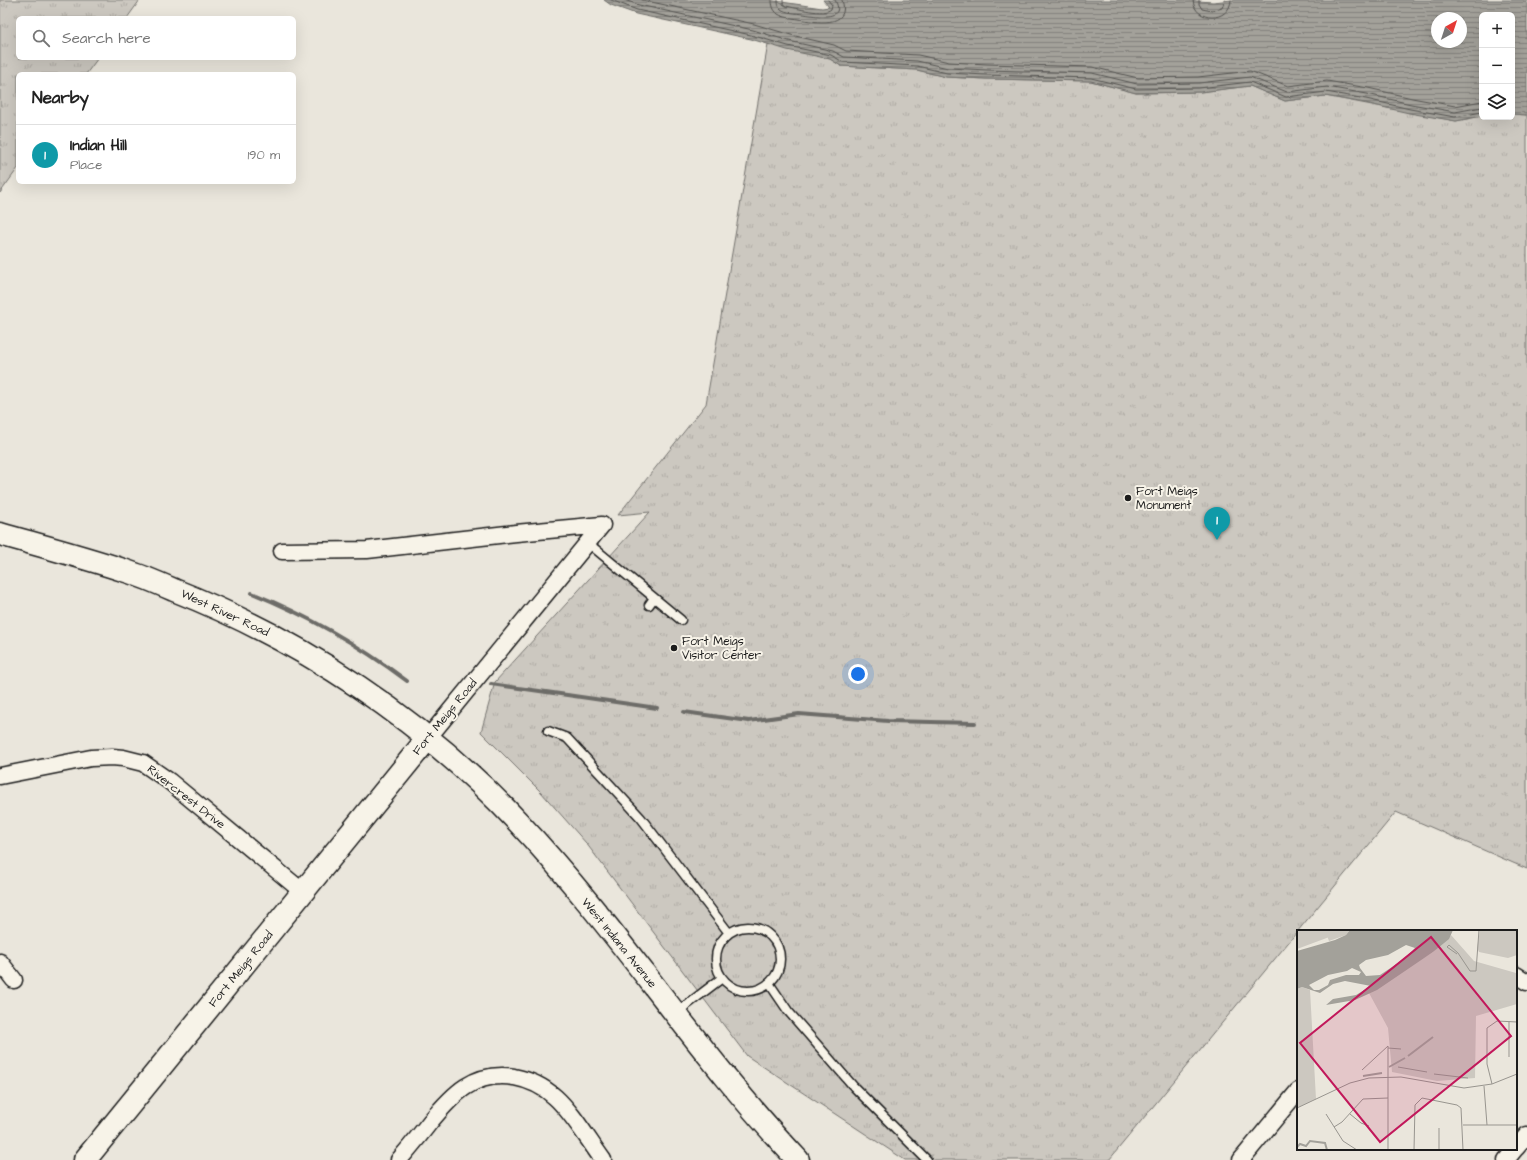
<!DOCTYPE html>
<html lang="en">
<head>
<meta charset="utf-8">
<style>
  :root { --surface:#fff; --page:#f2f2f2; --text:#222; --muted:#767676; --line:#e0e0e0; --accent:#1c1c1c }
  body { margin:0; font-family:"Architects Daughter",sans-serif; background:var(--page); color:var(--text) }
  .controls { position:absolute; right:12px; top:12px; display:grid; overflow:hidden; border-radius:6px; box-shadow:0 4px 16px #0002 }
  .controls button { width:36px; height:36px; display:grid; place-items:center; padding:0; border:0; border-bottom:1px solid var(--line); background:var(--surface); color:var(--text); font:20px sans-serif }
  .compass { position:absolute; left:1431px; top:12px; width:36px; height:36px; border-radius:50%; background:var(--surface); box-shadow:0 4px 16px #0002; rotate:39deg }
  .you { position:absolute; left:858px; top:674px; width:14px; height:14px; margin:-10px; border:3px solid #fff; border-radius:50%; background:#1a73e8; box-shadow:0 0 0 6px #1a73e833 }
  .badge { display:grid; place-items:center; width:26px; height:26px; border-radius:50%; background:var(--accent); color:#fff; font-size:13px; font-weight:700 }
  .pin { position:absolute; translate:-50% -33px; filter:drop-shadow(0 1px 2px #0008) }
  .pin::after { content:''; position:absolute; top:21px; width:14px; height:12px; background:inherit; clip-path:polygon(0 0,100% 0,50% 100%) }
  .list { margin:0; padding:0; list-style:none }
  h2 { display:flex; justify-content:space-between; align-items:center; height:52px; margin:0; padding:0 16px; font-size:17px }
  h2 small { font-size:13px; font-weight:400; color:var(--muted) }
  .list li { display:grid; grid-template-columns:26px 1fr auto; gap:12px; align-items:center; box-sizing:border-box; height:60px; padding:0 16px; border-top:1px solid var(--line) }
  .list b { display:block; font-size:15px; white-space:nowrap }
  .list p { margin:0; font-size:13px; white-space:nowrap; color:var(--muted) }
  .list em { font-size:13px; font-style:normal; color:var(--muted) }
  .icon { flex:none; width:22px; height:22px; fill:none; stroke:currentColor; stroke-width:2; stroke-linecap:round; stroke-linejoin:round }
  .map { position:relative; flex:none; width:1527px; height:1160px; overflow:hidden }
  .search { position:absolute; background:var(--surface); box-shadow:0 4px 16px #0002; left:16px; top:16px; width:280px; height:44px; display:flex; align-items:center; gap:10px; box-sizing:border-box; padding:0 14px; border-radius:6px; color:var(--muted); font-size:15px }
  .panel { position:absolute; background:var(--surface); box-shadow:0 4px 16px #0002; left:16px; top:72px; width:280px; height:112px; border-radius:6px }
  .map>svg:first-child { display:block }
  .park { fill:url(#park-tufts); stroke:#74726e }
  .water { fill:url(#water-rules); stroke:#6d6c68; fill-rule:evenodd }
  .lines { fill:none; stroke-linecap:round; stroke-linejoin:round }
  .shore { stroke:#52514e; stroke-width:1 }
  .stream { stroke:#6d6c68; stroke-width:4 }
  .lane-casing { stroke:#1c1c1c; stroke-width:11 }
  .street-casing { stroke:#1c1c1c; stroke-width:19 }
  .secondary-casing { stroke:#1c1c1c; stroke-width:25 }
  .lane { stroke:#f7f3e8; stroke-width:8 }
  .street { stroke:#f7f3e8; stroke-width:16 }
  .secondary { stroke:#f7f3e8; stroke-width:22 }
  .poi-dot { fill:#1c1c1c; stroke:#f7f3e8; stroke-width:1.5 }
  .labels { text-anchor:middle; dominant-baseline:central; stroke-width:4; stroke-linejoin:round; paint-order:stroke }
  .poi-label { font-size:12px; fill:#1c1c1c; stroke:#f7f3e8; text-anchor:start }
  .street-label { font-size:12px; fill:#1c1c1c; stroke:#f7f3e8 }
  .inset-river { fill:none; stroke:#a3a19a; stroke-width:2 }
  .inset-road { fill:none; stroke:#98958f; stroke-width:1 }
  .view { fill:#c2185b; fill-opacity:0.15; stroke:#c2185b; stroke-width:2 }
  .inset-edge { fill:none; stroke:#1c1c1c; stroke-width:2 }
</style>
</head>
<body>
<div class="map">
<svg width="1527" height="1160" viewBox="0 0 1527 1160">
  <defs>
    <pattern id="park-tufts" width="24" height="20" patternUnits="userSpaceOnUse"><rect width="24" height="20" fill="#ccc8c0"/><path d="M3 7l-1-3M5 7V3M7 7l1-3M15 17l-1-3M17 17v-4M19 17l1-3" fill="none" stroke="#afaba4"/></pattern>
    <pattern id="water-rules" width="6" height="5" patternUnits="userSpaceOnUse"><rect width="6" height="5" fill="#a3a19a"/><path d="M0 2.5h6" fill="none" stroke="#84827d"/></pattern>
  </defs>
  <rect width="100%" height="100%" fill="#eae6dc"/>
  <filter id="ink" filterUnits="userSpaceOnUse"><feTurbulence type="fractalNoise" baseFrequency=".025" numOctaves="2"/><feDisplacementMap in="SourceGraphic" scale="8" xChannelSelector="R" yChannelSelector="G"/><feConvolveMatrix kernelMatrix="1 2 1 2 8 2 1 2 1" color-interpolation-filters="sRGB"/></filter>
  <g filter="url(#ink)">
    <path class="park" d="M0,0H140L127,18H18V58H98L86,74H18V168L0,193Z
      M768,44L830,59L841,66L917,70L946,77L986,79L1091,81L1136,93L1200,92L1250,86L1285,101L1325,96L1456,121L1482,116V117H1512V114L1527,115V869L1396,812L1109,1160H905L747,1056L586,843L541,792L481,732L495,682L650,512L618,515L706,404Z"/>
    <path class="water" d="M604,0H768L822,8L829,7L823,0H1182L1213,2L1232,0H1527V115L1512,114V15H1482V116L1456,121L1409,113L1365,103L1325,96L1285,101L1250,86L1200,92L1136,93L1091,81L986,79L946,77L917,70L841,66L830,59L787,50L751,39L636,14L611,5ZM1437,18H1461V42H1437Z"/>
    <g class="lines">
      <path class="shore" d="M611,0L637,10L751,35L788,46L831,55L843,62L917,66L947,73L986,75L1091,78L1136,89L1199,88L1250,82L1286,97L1326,92L1366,99L1410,109L1455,117L1482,112
        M624,0L639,5L753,30L789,41L833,51L844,57L917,61L948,68L987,70L1092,73L1137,84L1199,83L1250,77L1287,92L1327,87L1367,94L1411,104L1455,112L1482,107
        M642,0L754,24L791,35L834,45L846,51L918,55L949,62L987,64L1092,67L1138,78L1198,77L1250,71L1288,86L1327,81L1368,88L1412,98L1455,106L1482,101
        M772,0C772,5 773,10 778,14C784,18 793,18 799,19C814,22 852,29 842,0
        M778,0C778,3 778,6 781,9C786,13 796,13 803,14C812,15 848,23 835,0
        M783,0V4L786,6C796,8 824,16 831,9L832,5L828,0
        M1193,0C1194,23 1230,23 1231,0
        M1199,0V4L1202,9L1212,11L1222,8L1225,0"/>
      <path class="stream" d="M252,593C307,615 359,645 407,681
        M491,684L657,708
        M684,712L749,721L799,714L888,721L975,723"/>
      <g class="lane-casing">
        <path id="lane" d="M588,543L681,620
          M649,605L654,598
          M548,731L567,738L641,818L729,933
          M716 959a32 32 0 1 1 64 0a32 32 0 1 1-64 0Z
          M769,983L788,1011L854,1087L927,1160
          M676,1013L722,978"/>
      </g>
      <g class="street-casing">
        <path id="street" d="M282,551L367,550L516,533L602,525L428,738
          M0,776L91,758L112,757L123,758L143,763L169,781L303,892
          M0,962L14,980
          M1516,975L1527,982
          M1516,1148L1527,1135
          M399,1160C410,1147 420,1135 430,1122C453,1094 474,1071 514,1077C530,1080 543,1086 555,1097C572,1112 589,1141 603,1160
          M1241,1160L1298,1091
          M1506,1160L1515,1149"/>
      </g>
      <g class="secondary-casing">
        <path id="secondary" d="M0,534C42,546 84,557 126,571C142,576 158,583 174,590C303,641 423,720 518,822C618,928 697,1053 798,1160
          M85,1160L428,738"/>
      </g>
      <use href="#lane" class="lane"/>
      <use href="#street" class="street"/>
      <use href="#secondary" class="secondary"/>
    </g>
  </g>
  <g class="poi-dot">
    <circle cx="1128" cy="498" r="4"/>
    <circle cx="674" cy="648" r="4"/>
  </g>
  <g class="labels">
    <g class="poi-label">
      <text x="1136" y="491">Fort Meigs<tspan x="1136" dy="14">Monument</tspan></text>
      <text x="682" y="641">Fort Meigs<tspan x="682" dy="14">Visitor Center</tspan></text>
    </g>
    <g class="street-label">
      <text transform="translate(225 613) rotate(25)">West River Road</text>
      <text transform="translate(445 717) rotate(-51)">Fort Meigs Road</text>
      <text transform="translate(186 797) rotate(38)">Rivercrest Drive</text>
      <text transform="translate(619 943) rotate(51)">West Indiana Avenue</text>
      <text transform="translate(241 969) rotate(-51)">Fort Meigs Road</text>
    </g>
  </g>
  <g transform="translate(1297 930)">
    <rect width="220" height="220" fill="#eae6dc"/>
    <path d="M0,0H40L35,6L0,19ZM183,0H220V25L211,28L182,22L180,18Z" fill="#ccc8c0"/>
    <path d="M28,0H53L49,5L32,11ZM154,5L177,31L219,43L220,74L179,86L178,148L140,151L95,142L91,98L72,63L136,22ZM5,57L13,60L19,169L0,178V59Z" fill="#ccc8c0"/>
    <path d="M53,0H156L152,9L136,22L80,60L58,70L29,75L36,69L59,65L74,56L48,51L36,54L23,63L5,57L0,59V21L38,10L49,5ZM109,15L118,18L107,29L83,45L69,46L63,38L62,35L69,30L91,25ZM55,38L64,42L62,45H49L33,50L31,55L22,60H17L12,55L31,45L50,41Z" fill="#a3a19a" fill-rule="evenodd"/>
    <path class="inset-river" d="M111,126L136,107M92,137L108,128M66,146L85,143M0,217L3,214L9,216L13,211L28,213L30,220"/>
    <path class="inset-road" d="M160,24L150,17L152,15L161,23L173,41H179L182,0M91,118L104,119M212,127V91M101,137L130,142M65,140L91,116V220M137,144L171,148M195,154L190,134V98L200,91L220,92M187,156L190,195M0,178L53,153L72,148L104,147L167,158L195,154L220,144M29,184L46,211L60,220M53,184L64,193L72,196M166,195H220M37,197L45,192L66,169L91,168M117,220L118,175L125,168L160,175L164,178L166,220M142,220V198"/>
    <path class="view" d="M134,7L214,106L83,212L3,113Z"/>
    <rect width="220" height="220" class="inset-edge"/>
  </g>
</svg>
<div class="controls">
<button>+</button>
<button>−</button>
<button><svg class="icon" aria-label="layers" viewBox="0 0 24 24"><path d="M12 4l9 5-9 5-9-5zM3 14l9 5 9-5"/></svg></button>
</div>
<svg class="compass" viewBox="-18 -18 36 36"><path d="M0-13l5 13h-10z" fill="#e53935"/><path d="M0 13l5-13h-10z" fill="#767676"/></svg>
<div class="you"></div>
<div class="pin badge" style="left:1217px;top:540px;background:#0f9aa8">1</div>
<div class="search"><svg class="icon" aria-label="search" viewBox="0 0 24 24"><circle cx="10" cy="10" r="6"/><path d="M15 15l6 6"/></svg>Search here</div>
<section class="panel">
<h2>Nearby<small></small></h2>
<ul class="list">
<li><span class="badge" style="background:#0f9aa8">1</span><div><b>Indian Hill</b><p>Place</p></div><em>190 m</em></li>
</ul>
</section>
</div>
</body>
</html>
